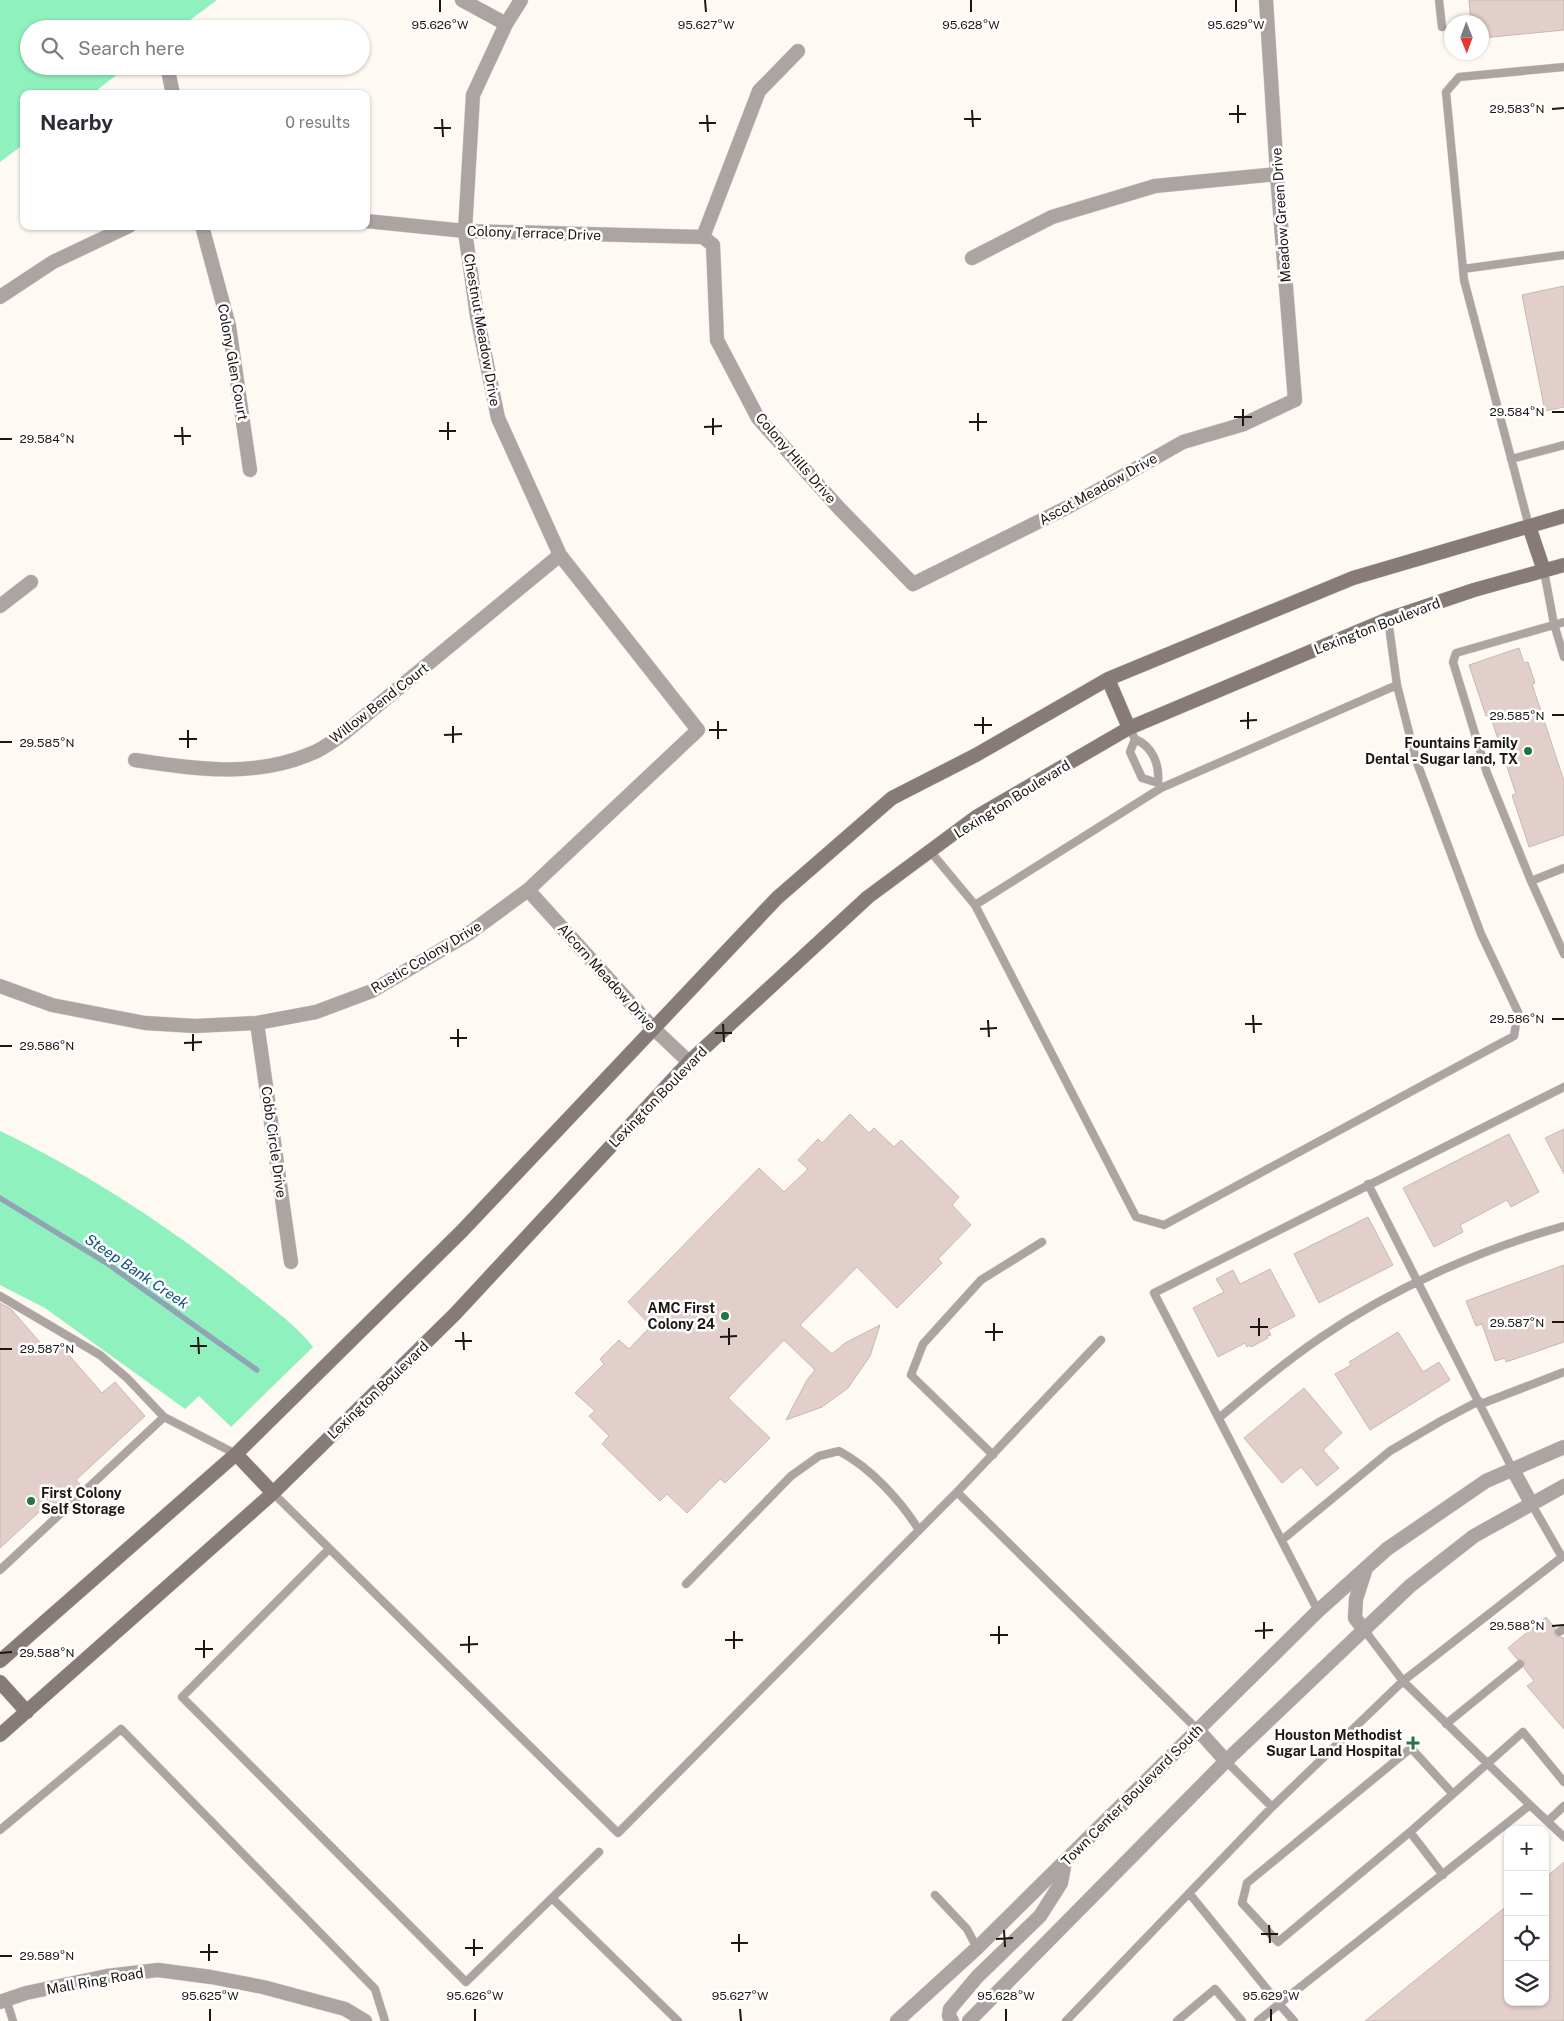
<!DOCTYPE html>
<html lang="en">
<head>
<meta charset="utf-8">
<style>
  :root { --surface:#fff; --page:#f2f2f3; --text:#2b2b33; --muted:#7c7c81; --line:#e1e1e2 }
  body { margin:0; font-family:"Public Sans",sans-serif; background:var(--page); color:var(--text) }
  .controls { position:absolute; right:15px; bottom:15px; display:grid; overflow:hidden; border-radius:10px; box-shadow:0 1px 4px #0004 }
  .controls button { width:45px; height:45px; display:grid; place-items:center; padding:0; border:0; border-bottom:1px solid var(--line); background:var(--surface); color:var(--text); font:25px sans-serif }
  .compass { position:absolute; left:1444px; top:15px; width:45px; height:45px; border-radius:50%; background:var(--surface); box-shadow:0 1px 4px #0004; rotate:179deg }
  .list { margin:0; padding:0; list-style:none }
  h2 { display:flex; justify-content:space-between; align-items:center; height:65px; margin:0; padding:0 20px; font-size:21px }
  h2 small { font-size:16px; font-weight:400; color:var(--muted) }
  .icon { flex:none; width:28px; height:28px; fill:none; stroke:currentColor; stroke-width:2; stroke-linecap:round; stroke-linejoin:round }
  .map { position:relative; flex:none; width:1564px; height:2021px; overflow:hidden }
  .search { position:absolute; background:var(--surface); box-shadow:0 1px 4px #0004; left:20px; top:20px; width:350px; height:55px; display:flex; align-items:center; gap:12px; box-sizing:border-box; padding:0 18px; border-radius:28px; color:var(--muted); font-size:19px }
  .panel { position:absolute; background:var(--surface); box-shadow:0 1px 4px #0004; left:20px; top:90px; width:350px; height:140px; border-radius:10px }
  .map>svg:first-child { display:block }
  .green { fill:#8ef1be }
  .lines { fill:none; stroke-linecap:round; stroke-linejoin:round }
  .stream { stroke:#90a4b6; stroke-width:5.5 }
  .building { fill:#e2cfcb; stroke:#cab7b4 }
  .service-casing { stroke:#dbd5d0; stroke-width:9 }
  .minor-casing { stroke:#dbd5d0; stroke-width:15 }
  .tertiary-casing { stroke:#dbd5d0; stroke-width:15 }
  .secondary-casing { stroke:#dbd5d0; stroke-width:15 }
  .service { stroke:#aca4a2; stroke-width:8 }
  .minor { stroke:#aca4a2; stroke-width:14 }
  .tertiary { stroke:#aca4a2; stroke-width:14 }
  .secondary { stroke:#867b78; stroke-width:14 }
  .ticks { fill:none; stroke:#1c1713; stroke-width:2 }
  .poi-dot { fill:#237344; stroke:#fff; stroke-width:2 }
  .labels { text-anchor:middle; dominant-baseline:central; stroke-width:5; stroke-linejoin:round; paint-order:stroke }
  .street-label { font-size:14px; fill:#1c1713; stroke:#fff }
  .poi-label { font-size:14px; font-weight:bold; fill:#1c1713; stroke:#fff; text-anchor:end }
  .water-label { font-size:15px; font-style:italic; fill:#0f517b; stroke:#fff }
  .ticks-label { font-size:12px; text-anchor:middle; fill:#1c1713; stroke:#fff; stroke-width:5; stroke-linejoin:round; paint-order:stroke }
</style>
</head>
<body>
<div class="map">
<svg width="1564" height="2021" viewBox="0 0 1564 2021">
  <rect width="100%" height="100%" fill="#fff9f4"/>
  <path class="green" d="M0,0H217L178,29H29V66H128L92,94H24V144L0,162Z
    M0,1131C88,1173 171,1228 248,1289C270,1307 295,1324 313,1347L231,1427L199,1396L185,1409L45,1308L0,1285Z"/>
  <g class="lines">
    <path class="stream" d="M0,1198L108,1264L257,1370"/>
  </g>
  <path class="building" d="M1469,0H1564V30L1482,38V22H1471Z
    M1564,286V407L1545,411L1522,295Z
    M1519,648L1524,663L1528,662L1535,683L1532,684L1537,699L1564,781V835L1529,847L1512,795L1516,794L1490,715L1486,716L1469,665Z
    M850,1114L869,1133L874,1128L894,1147L901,1140L959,1197L952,1205L971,1225L938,1259L942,1263L897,1308L857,1267L800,1325L832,1354L845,1343L880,1325L870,1356L848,1388L822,1407L786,1420L807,1380L815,1370L784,1340L728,1398L770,1438L725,1483L720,1479L687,1513L667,1494L660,1501L602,1444L609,1436L589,1416L595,1411L575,1393L604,1364L600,1359L619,1340L629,1349L651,1326L628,1302L759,1168L784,1192L808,1169L798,1160L818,1139L822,1143Z
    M1564,1129V1174L1545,1138Z
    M1509,1134L1539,1192L1511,1207L1507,1200L1460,1225L1463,1232L1434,1247L1403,1188Z
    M1368,1217L1393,1265L1319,1303L1294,1254Z
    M1564,1265V1342L1506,1362L1505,1358L1495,1361L1482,1324L1476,1326L1466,1301Z
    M1270,1269L1295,1316L1268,1330L1271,1335L1267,1336L1268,1338L1251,1347L1250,1345L1247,1347L1245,1343L1218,1357L1193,1308L1224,1292L1216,1279L1233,1270L1240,1284Z
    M0,1303L11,1309L51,1355L61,1346L102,1393L115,1382L145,1416L76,1480L80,1484L55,1504L51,1501L0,1548Z
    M1398,1332L1423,1372L1439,1362L1450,1380L1370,1430L1335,1374L1351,1365L1349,1362Z
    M1304,1388L1342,1433L1323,1450L1339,1468L1317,1486L1301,1467L1282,1483L1244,1438Z
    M1546,1617L1555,1628L1554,1635L1564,1638V1729L1527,1686L1534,1681L1524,1668L1525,1661L1517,1659L1508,1648Z
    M1564,1862V2021H1365L1508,1905V2002H1545V1878Z"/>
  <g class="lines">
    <g class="service-casing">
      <path id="service" d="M1439,0L1442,27
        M1463,269L1564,255
        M1511,459L1564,445
        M1529,526L1464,280L1446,92L1459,77L1564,67
        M1544,571L1554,624L1564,657
        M1129,728L1135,739C1152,746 1160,764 1158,783L1142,778L1130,752L1135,739
        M1158,783L1161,788L1397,685
        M930,851L975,905L1136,1217L1164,1225L1514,1036L1518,1012L1481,934L1416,760L1397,685L1388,619
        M1564,868L1531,881L1564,954
        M1531,881L1487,773L1453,662L1456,653L1564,622
        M975,905L1161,788
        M1368,1184L1513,1470
        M0,1296L100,1355L127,1378L164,1417L236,1454
        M1481,1404L1564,1372
        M1219,1418C1252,1390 1285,1362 1320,1338C1393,1288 1479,1250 1564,1226
        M993,1455L911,1375L923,1344L971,1291L981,1280L1042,1242
        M957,1492L1101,1340
        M273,1493L618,1833L957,1492L1198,1730
        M1282,1540L1390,1451L1441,1421L1479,1401
        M329,1549L182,1697L466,1982L599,1852
        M0,1570L164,1417
        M686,1584L791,1476L819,1456L839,1451C871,1468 900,1500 919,1530
        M1318,1611L1154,1293L1564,1087
        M1559,1632L1564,1629
        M1446,1724L1520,1664
        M1530,1805L1564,1837
        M1272,1807L1403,1681L1365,1631
        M1548,1821L1564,1806
        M0,1830L121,1729L375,1989L385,2021
        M1410,1832L1523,1732L1564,1782
        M1443,1875L1410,1832L1278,1942L1242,1903L1247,1883L1411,1748L1452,1793
        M1189,1893L1279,2004L1530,1805L1403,1681L1562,1557L1531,1503
        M935,1895L967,1929L977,1948
        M552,1898L678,2021
        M6,1999L13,2021
        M1066,2021L1272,1807L1226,1761
        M1177,2021L1215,1989L1242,2021
        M1258,2021L1279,2004L1294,2021"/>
    </g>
    <g class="minor-casing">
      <path id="minor" d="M462,0L506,24
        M167,66L173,94
        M366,221L465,231L703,237
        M202,226L229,326L250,470
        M703,237L713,245L717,340L758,418L838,507L913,584L1068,507L1183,442L1244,424L1295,400L1277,174L1266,0
        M703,237L759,91L798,51
        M972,258L1052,217L1155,186L1277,174
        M0,297L53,262L129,226
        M0,606L31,582
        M135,760C193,769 254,778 310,754C322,750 333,741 343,734L560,555
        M528,890L653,1028L689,1062
        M0,986L52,1005L145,1023L195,1026L257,1023L316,1012L372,991L468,934L528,890L698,730L560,555L498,418L477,316L465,231L473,95L506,24L521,0
        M257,1023L291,1262
        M1513,1470L1531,1503
        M1365,1631L1355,1618L1356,1599L1366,1568
        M1198,1730L1226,1761
        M952,2021L949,2016L950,2009L977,1977L1040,1916L1061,1883L1065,1861"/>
    </g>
    <g class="tertiary-casing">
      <path id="tertiary" d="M0,2002L26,1993L107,1976L158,1970L211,1977L263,1987L345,2009L365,2021
        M897,2021L977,1948L1318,1611L1387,1549L1486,1481L1564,1447
        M969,2021L1226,1761L1410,1586L1474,1536L1564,1486"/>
    </g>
    <g class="secondary-casing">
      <path id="secondary" d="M1529,526L1544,571
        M1108,679L1129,728
        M236,1454L273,1493
        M0,1661L236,1454L462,1231L777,898L892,798L976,755L1108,679L1353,578L1564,516
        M0,1682L27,1712
        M0,1735L273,1493L455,1314L689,1062L868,897L976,817L1129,728L1388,619L1474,590L1564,565"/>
    </g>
    <use href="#service" class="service"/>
    <use href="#minor" class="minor"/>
    <use href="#tertiary" class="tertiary"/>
    <use href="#secondary" class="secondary"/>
  </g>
  <path class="ticks" d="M440,0V12M705,0L706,12M971,0V12M1236,0V12M1238,105V123M1552,109L1564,108M972,110L973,127M1229,114H1246M707,115L708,132M442,119L443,137M964,119H981M699,123H716M434,128H451M1243,409V426M1552,412H1564M978,413V431M1234,417H1252M713,418V435M448,422V440M969,422H987M182,427L183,445M704,427L722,426M439,431H456M174,436H191M0,439H12M1248,712V729M1552,715H1564M983,717V734M718,721V739M1240,721L1257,720M974,725H992M453,726V743M188,730V748M709,730H727M444,735L462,734M179,739H197M0,742H12M1253,1015L1254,1033M1552,1019H1564M988,1020L989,1037M723,1024L724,1042M1245,1024H1262M458,1029V1047M980,1029L997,1028M715,1033H732M193,1034V1051M450,1038H467M184,1043L202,1042M0,1046H12M1259,1318V1336M1552,1322H1564M994,1323V1341M1250,1327H1268M729,1328V1345M463,1332L464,1350M985,1332H1003M198,1337L199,1354M720,1337L737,1336M455,1341H472M190,1346H207M0,1349H12M1264,1622V1639M999,1626V1644M1552,1626L1564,1625M734,1631V1649M1255,1631L1273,1630M990,1635H1008M469,1636V1653M204,1640V1658M725,1640H743M460,1645L478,1644M195,1649H213M0,1653L12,1652M1269,1925L1270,1943M1004,1930L1005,1947M739,1934V1952M1261,1934H1278M474,1939V1956M996,1939L1013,1938M731,1943H748M209,1944V1961M465,1948H483M200,1952H218M0,1956H12M210,2009V2021M475,2009V2021M740,2009L741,2021M1006,2009V2021M1271,2009V2021"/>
  <g class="poi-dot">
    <circle cx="1528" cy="751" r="5"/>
    <circle cx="725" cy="1316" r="5"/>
    <circle cx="31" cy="1501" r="5"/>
    <path d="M1410.5 1735.5h5v5h5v5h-5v5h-5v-5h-5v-5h5z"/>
  </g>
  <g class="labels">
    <g class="street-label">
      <text transform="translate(1281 215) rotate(-94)">Meadow Green Drive</text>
      <text transform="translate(534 233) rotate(2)">Colony Terrace Drive</text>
      <text transform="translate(482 330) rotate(80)">Chestnut Meadow Drive</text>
      <text transform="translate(233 362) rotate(80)">Colony Glen Court</text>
      <text transform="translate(796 458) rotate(49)">Colony Hills Drive</text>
      <text transform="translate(1098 489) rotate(-29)">Ascot Meadow Drive</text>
      <text transform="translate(1377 626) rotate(-21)">Lexington Boulevard</text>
      <text transform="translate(379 703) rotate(-38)">Willow Bend Court</text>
      <text transform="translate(1012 799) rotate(-32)">Lexington Boulevard</text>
      <text transform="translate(426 957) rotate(-31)">Rustic Colony Drive</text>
      <text transform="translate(607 977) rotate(48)">Alcorn Meadow Drive</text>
      <text transform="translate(658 1097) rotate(-46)">Lexington Boulevard</text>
      <text transform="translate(274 1142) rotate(82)">Cobb Circle Drive</text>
      <text transform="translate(378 1390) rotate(-44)">Lexington Boulevard</text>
      <text transform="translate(1132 1795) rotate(-45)">Town Center Boulevard South</text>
      <text transform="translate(95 1981) rotate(-10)">Mall Ring Road</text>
    </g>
    <g class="poi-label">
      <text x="1518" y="743">Fountains Family<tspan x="1518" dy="16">Dental - Sugar land, TX</tspan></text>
      <text x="715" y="1308">AMC First<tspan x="715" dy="16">Colony 24</tspan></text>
      <text x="41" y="1493" text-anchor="start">First Colony<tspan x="41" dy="16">Self Storage</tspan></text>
      <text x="1402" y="1735">Houston Methodist<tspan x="1402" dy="16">Sugar Land Hospital</tspan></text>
    </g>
    <g class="water-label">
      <text transform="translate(137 1271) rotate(34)">Steep Bank Creek</text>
    </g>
  </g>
  <g class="ticks-label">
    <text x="440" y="29">95.626°W</text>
    <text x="706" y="29">95.627°W</text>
    <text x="971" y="29">95.628°W</text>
    <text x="1236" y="29">95.629°W</text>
    <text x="1517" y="113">29.583°N</text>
    <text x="1517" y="416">29.584°N</text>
    <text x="47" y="443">29.584°N</text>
    <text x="1517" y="720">29.585°N</text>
    <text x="47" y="747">29.585°N</text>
    <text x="1517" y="1023">29.586°N</text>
    <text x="47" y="1050">29.586°N</text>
    <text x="1517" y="1327">29.587°N</text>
    <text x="47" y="1353">29.587°N</text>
    <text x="1517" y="1630">29.588°N</text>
    <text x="47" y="1657">29.588°N</text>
    <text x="47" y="1960">29.589°N</text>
    <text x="210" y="2000">95.625°W</text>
    <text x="475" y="2000">95.626°W</text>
    <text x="740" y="2000">95.627°W</text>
    <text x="1006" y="2000">95.628°W</text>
    <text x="1271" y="2000">95.629°W</text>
  </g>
</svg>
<div class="controls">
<button>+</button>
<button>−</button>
<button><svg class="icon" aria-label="locate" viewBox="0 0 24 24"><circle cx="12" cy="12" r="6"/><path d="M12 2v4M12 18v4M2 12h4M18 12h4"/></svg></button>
<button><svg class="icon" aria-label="layers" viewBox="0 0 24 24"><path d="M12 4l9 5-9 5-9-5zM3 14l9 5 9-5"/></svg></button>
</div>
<svg class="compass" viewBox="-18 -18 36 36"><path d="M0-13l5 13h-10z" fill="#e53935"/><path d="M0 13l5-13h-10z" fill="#7c7c81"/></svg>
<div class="search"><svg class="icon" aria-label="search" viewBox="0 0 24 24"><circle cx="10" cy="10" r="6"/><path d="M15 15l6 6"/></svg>Search here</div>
<section class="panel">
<h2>Nearby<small>0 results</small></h2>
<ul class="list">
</ul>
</section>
</div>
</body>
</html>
